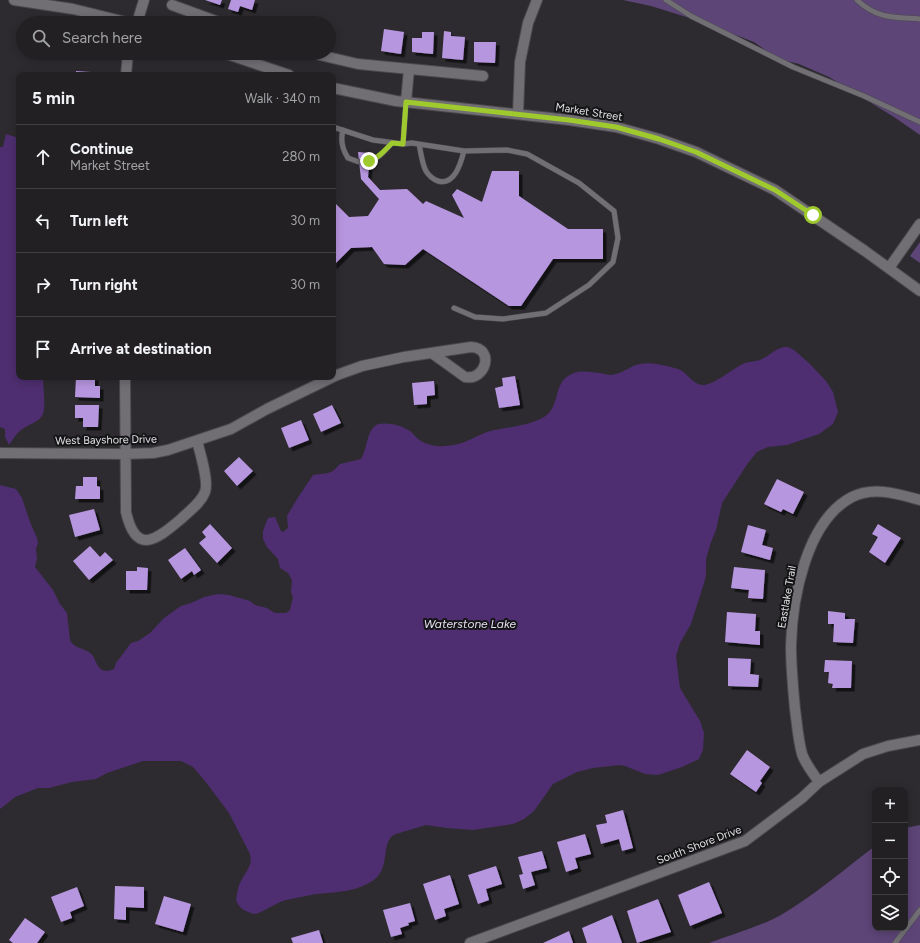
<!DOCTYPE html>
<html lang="en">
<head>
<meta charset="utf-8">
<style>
  :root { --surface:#222023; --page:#2e2d30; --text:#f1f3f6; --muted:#a2a3a6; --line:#3f3e41 }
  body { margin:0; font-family:Figtree,sans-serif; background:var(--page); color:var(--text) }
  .controls { position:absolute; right:12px; bottom:12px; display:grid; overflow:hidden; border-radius:8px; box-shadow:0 2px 10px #0003 }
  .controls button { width:36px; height:36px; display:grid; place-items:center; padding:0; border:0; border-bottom:1px solid var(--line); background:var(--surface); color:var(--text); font:20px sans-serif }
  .stop { position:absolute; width:12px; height:12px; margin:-9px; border:3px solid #9fca2d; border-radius:50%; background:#fff }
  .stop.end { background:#9fca2d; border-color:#fff; box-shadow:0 1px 4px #0008 }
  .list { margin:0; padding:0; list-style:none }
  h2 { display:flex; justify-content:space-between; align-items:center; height:52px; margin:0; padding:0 16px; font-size:17px }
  h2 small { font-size:13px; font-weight:400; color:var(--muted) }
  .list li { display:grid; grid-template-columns:26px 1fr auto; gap:12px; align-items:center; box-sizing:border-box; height:64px; padding:0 16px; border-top:1px solid var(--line) }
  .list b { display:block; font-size:15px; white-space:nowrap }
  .list p { margin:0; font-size:13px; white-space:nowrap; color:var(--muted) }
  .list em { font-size:13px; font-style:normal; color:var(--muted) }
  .icon { flex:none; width:22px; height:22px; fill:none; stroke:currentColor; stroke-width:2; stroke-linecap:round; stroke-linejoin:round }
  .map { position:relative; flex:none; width:920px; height:943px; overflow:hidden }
  .search { position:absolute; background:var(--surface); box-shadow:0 2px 10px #0003; left:16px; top:16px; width:320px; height:44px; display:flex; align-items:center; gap:10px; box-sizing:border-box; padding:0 14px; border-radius:22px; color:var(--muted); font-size:15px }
  .panel { position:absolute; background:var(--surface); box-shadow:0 2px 10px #0003; left:16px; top:72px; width:320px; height:308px; border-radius:8px }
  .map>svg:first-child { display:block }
  .green { fill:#5d4578 }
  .water { fill:#4e2e70 }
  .building { fill:#b796e0; filter:url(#shadow) }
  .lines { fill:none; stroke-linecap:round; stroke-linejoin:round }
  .lane-casing { stroke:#4a484d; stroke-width:6 }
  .street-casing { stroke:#4a484d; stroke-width:12 }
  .lane { stroke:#716e74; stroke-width:5 }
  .street { stroke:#716e74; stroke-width:10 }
  .route { stroke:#9fca2d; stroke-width:5 }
  .labels { text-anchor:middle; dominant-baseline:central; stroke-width:4; stroke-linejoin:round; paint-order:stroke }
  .street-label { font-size:11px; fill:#e0dfe2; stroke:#141416 }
  .water-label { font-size:12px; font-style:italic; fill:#e7dff3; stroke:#141416 }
</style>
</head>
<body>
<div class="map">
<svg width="920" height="943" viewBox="0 0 920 943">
  <defs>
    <filter id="shadow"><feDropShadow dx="3.5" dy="3.5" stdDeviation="0" flood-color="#0009"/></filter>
  </defs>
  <rect width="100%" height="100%" fill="#2d2b2f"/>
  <path class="green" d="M623,0H920V135L894,117L829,77L799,64L778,59L754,42L696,20L651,6Z
    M920,242V263L910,256Z
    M920,825V943H709C733,934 759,927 781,915C813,896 845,869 875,846V928H905V828Z"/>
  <path class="water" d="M6,134L19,138V377H43C43,387 46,405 43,414C40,422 27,425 21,430C16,434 13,439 9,445L5,437V429L0,427V147H3Z
    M784,347H788L794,350L809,363L826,381L833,392L838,412L833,424L819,434L787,445L768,447L757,452L748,463L722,503L716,530L711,542L706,559V573L705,580L691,624L680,643L676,656L680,688L700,721L704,733L703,750L699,759L682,767L658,775L645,774L625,766L620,765L593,768L577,772L553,784L534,811L524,819L513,824L473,830L447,828L426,825L396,834C380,840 391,866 375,879C358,892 337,892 316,894C306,896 296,898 286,900C275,903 266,911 255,914C246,912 239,909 236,900C237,893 238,886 241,881C246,871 253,865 250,854L229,813L205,781L193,767L181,761H143L107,773L96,779L72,782L49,788H38L15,797L0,809V485L16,489L22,498L30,522L37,538L38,543L36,549L37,558L35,567L53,590L60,604L67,613L70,640C74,648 82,648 89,652C98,657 95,677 114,669L116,663L131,643L138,641L150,633L164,618L181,606L191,603L204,597L218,594L229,595L250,601L255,605L267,608L275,613H286L290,610L292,601L293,598L291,592L292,580L288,573L280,568L278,559L267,547L263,539V531L268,518L275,517L281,531L283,532L288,528L287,516L297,499L313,475L328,473L333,471L340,464L361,459C368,448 366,430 378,424C389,422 401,425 410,431C414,434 417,439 421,441C431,447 443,447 454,445C466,443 476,436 487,432C504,427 535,426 548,414C560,402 554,381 572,374C579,370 590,372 599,373C603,373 607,375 611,375C619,374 626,370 633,366C647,360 664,365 678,369C687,372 693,385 703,385C714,385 732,369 743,364C748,361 755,362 760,360C769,356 775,349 784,347Z"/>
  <path class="building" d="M205,0H222L220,5Z
    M231,0H255L252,10L240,6L238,12L228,9Z
    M384,29L404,32L401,54L381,51Z
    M444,31L451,32V36L465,37L463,60L442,58Z
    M422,32H434L433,54L412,52V38H422Z
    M474,42H496L495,63L474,62Z
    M76,71L91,72V75H76Z
    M358,152L370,153L368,177L380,190L407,189L423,204L426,201L464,218L452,195L457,189L482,202L492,171H519V196L568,229H603V259H553L521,306H509L423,249L405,265L384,264L372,247L351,248L333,266V201L349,217L368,216L379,199L361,179Z
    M515,376L520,405L499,408L495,388L503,386L502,378Z
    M76,377H95V386H100V398L75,397Z
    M434,381L435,395L427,396V404L414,405L412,383Z
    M75,405H99L98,427H83V418H75Z
    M332,405L341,423L321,432L313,414Z
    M301,420L309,440L289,448L281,428Z
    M239,457L253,471L237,486L224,471Z
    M83,477H97V486L100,487V499H75L76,486H83Z
    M777,479L804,492L793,514L783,509L781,512L764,504Z
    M94,509L100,530L75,537L69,515Z
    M210,524L232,548L217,563L199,543L206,537L202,532Z
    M878,524L901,538L885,563L869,552L878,537L872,534Z
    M748,525L766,530L762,545L773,548L770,560L741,552Z
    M90,546L100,557L105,552L113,560L89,580L73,561Z
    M185,548L201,570L194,575L192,571L181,579L168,560Z
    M137,567L148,568L147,590H126V571H137Z
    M734,567L765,570L763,599L748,598L749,590L731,588Z
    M828,611L845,613V619H855L853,643L833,642L834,624H828Z
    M727,612L756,614L755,631H760V645L725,642Z
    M728,658L751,659L750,674L759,675L758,687L728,686Z
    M825,660L852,661L851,688H832L833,684L828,683L829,672H824Z
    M747,750L770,767L760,781L762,783L756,792L730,774Z
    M623,810L633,848L622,851L619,839L601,844L596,825L607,823L605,815Z
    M585,834L591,854L575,858L578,868L566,872L557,842Z
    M542,851L547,868L531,872L535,885L523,889L519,875L523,874L518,857Z
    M496,866L502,884L486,889L489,900L478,904L468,875Z
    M450,875L459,904L444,909L446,916L435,920L423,884Z
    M709,882L722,913L690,926L678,895Z
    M115,886L144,887V908L126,907V920L114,919Z
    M77,887L84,906L70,912L72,918L61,922L51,897Z
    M164,896L191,904L183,932L155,924Z
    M658,899L671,932L637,943L627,911Z
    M410,903L415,921L408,923L409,925L400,928L402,934L391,937L383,910Z
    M612,915L622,943H587L582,928Z
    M25,918L45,932L37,943H13L9,940Z
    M319,930L323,943H293L291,938Z
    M569,931L573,943H543Z"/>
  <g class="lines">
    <g class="lane-casing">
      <path id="lane" d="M666,0L691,16L793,67L864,96L920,122
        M857,0C877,19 894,17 920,19
        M406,102L403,144L412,143L464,151L507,150L527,154L579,183L614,211L618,238L613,262L589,285L546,313L503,319L475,317L454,308
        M333,127L373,140L403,144
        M343,130C340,141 342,149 348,158L359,162
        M419,144C421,153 422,164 426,171C428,175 434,180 438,181C455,186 461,162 464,151
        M369,161C379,159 385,150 392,143
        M895,943L920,910"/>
    </g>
    <g class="street-casing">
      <path id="street" d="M14,0L73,9L130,23
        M172,5L221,23
        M137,23L144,0
        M224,53L289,75
        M311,53L358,64L483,76
        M126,75L128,53
        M333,88L396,101L569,120L616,127L659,139L696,152L775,190L865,251L920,291
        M406,102L409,69
        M518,114L520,62L528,23L537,0
        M889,268L920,224
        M125,377L126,512C136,556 156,540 181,519C189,511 201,503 205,492C209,482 200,452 197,441
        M0,453L125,454L153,453L168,450L231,429L267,409L337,375L362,366L404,357L471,347C495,348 486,381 465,377L433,354
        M819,782C813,773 806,765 802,754C798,739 797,724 795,709C793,688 791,667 791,646C792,599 806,521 852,497C874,486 898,494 920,500
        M470,943L745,841L802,798L819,782L863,754L888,746L920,740"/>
    </g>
    <use href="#lane" class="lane"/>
    <use href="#street" class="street"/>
  </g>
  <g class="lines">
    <path class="route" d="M369,161C379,158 385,150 392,143L403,144L406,102L569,120L616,127L659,139L696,152L775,190L813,215"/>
  </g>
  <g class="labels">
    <g class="street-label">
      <text transform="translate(589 112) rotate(9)">Market Street</text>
      <text transform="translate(106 440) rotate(-1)">West Bayshore Drive</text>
      <text transform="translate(787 597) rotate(-80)">Eastlake Trail</text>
      <text transform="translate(699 845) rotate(-21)">South Shore Drive</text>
    </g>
    <g class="water-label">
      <text x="470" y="624">Waterstone Lake</text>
    </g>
  </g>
</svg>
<div class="controls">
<button>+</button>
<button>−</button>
<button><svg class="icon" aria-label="locate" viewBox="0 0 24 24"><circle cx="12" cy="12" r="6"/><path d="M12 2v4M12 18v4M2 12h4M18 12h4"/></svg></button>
<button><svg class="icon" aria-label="layers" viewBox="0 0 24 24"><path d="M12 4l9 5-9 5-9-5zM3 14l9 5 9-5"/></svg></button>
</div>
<div class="stop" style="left:813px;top:215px"></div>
<div class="stop end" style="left:369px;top:161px"></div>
<div class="search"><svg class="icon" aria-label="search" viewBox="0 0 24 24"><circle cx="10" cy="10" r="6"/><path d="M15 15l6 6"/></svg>Search here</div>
<section class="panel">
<h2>5 min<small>Walk · 340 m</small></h2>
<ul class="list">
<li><svg class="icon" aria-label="ahead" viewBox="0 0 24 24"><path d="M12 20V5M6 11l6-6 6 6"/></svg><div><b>Continue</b><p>Market Street</p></div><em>280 m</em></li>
<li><svg class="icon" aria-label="left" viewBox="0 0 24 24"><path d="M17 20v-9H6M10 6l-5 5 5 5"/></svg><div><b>Turn left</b></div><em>30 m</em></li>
<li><svg class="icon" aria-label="right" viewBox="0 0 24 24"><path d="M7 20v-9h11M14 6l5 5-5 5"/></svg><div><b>Turn right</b></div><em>30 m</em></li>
<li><svg class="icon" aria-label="arrive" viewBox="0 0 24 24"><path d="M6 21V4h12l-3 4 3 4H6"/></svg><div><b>Arrive at destination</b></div></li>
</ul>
</section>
</div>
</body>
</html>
